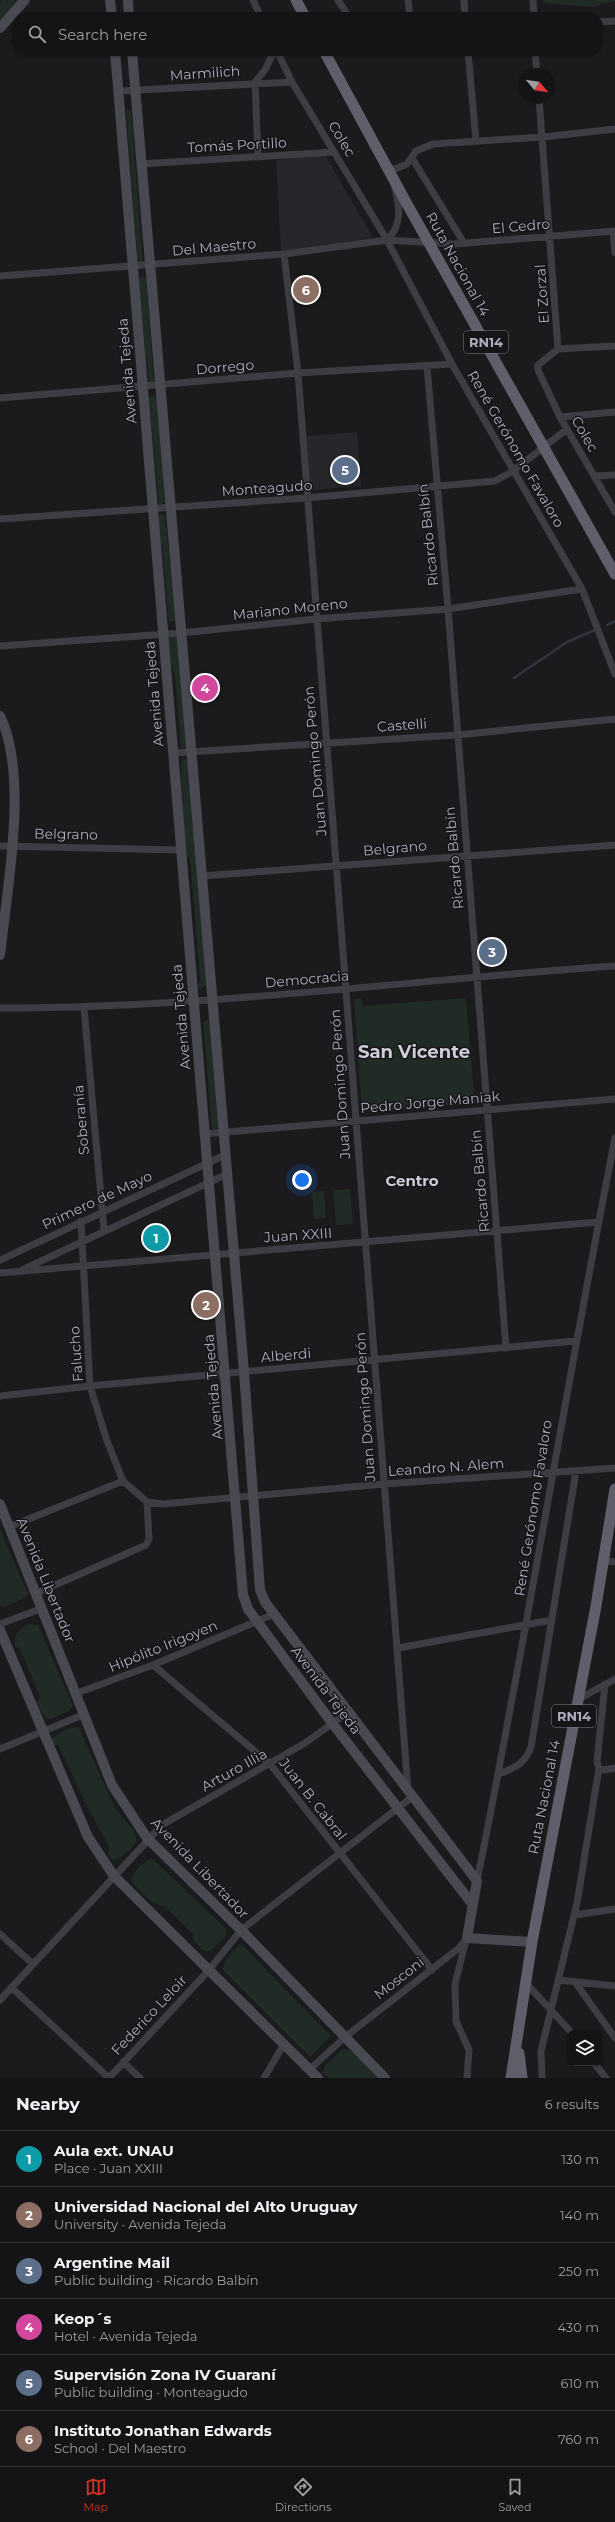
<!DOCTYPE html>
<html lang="en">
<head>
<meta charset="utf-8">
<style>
  :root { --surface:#141416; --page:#212123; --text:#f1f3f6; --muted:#9d9ea1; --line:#333335; --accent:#d93025 }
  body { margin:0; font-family:Montserrat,sans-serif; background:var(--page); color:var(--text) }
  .controls { position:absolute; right:12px; bottom:12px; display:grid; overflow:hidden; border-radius:8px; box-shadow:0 1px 3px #0004 }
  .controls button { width:36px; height:36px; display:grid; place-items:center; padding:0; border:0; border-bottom:1px solid var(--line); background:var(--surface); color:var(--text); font:20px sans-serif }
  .compass { position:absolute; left:519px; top:68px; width:36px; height:36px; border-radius:50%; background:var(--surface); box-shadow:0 1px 3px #0004; rotate:119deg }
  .you { position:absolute; left:302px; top:1180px; width:14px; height:14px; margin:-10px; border:3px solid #fff; border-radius:50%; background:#1a73e8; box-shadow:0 0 0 6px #1a73e833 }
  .badge { display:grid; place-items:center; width:26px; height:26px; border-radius:50%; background:var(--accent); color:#fff; font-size:13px; font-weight:700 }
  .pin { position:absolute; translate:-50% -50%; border:2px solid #fff; box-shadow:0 1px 4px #0006 }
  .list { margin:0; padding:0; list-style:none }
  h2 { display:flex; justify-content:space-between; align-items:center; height:52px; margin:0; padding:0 16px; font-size:17px }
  h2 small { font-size:13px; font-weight:400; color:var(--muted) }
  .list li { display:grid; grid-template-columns:26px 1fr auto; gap:12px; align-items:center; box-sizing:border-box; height:56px; padding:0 16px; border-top:1px solid var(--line) }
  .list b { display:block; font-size:15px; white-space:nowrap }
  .list p { margin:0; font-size:13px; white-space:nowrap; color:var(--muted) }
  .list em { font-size:13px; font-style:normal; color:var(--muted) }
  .icon { flex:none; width:22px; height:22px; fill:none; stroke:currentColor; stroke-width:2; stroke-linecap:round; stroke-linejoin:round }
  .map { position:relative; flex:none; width:615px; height:2078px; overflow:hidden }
  .search { position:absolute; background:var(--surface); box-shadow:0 1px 3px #0004; left:12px; right:12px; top:12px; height:44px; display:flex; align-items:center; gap:10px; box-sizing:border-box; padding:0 14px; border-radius:16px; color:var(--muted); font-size:15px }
  .sheet { height:388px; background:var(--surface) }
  nav { display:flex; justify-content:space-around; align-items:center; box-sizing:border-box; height:56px; border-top:1px solid var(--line); background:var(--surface); font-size:11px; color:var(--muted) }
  nav a { display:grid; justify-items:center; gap:2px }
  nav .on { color:var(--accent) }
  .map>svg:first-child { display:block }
  .built { fill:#27262a }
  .green { fill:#212b25 }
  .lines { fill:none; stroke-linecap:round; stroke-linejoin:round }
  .stream { stroke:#2f3542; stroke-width:2.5 }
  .minor { stroke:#3d3d44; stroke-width:7 }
  .secondary { stroke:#494952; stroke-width:10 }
  .trunk { stroke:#5e5f6a; stroke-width:11 }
  .labels { text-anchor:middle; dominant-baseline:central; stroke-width:3; stroke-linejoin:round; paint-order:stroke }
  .shield { fill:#161518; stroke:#7f7f8c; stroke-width:1 }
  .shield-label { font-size:13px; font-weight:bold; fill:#acadbd }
  .street-label { font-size:14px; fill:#acadbd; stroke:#161518 }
  .neighbourhood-label { font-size:15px; font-weight:bold; fill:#cdced8; stroke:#161518 }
  .district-label { font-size:18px; font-weight:bold; fill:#cdced8; stroke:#161518 }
</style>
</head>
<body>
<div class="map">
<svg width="615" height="2078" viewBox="0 0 615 2078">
  <rect width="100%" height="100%" fill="#1b1a1d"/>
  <path class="built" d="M325,155L373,238L281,251L276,160Z
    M357,432L361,486L314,490L310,486L305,436Z"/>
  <path class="green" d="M2,0H21L0,24V3Z
    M543,0H615V1L591,7L543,3Z
    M126,110H131L143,262H138Z
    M143,276L146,279L154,383L149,384L138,279Z
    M154,394L157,396L165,502L162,504H159L149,398Z
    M161,514L165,515L176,621L169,622L162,546L159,539L157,515Z
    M173,637L178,638L188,747L181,748L175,675C169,664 170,650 169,638Z
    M182,757L188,760L206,985L200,990L198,986L200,979L190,858L185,854L181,769Z
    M362,998L363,1006L466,998L474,1094H482L483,1103L362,1112L354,999Z
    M206,1020L209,1021L218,1128L216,1130L212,1129L203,1022Z
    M350,1189L353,1224L336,1225L333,1190Z
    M324,1191L326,1218L314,1219L312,1192Z
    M0,1529L28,1594L23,1599L4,1607L0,1606Z
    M28,1624L38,1625L73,1706L69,1711L50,1719L44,1717L37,1703L40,1697L20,1648L15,1647C14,1634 17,1631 28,1624Z
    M72,1727L79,1728L116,1810L133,1829L137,1840C131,1850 123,1858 112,1860L108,1855L109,1847L88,1808L58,1745H54L51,1738Z
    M152,1858L227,1930L225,1937L210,1951H204L193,1940V1934L166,1907L151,1902L131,1881C135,1870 142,1863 152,1858Z
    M239,1944L243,1946L331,2036L310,2057L223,1970L225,1962Z
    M342,2049C357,2048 370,2068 379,2078H329L322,2073L325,2066Z"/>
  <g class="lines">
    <path class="stream" d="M607,625L615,621
      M514,678L567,642L595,630"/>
    <path class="minor" d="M253,0L261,17
      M338,0L349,17
      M408,0L410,17
      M464,0L465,17
      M533,0L534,17
      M598,22L615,21
      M277,51L292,82L387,240L452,364L582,589L615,674
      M468,51L476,141
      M535,51L537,74
      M119,91L292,82
      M539,98L558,349
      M258,157L255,82L265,70L274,51
      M412,158L464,243
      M141,164L334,152
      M390,171L407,164L416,151L433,144L543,137L615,129
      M613,231L615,253
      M387,240C402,226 400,207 395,188
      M284,254L298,373L408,1790
      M0,276L284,254L387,240L454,244L615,231
      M615,346L558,349L538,365V370L560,417L615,512
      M427,366L448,609L506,1348
      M0,398L298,373L452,364
      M560,417L615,412
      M594,476L615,475
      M0,519L306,498L495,481L513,471L567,429
      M0,646L181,633L316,619L448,609L582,589
      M173,753L457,735L615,719
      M0,846L180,850
      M202,876L615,845
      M0,1008C206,1008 410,980 615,966
      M84,1008L104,1230
      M203,1134L615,1099
      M81,1221L90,1386L107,1441L123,1481L147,1502L163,1504L384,1484L615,1468
      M0,1260L225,1155
      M22,1270L227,1174
      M0,1273L598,1222
      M0,1396L90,1386L575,1341
      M9,1527L123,1481
      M604,1561L615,1562
      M37,1593L146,1545L149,1539L147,1502
      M0,1624L43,1608
      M398,1648L552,1620
      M153,1665L270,1764L432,1970
      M77,1693L153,1665L274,1614
      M577,1700L615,1679
      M0,1749L85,1714
      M599,1768L604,1770L615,1768
      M499,1774C516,1767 524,1765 531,1747L576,1471
      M477,1881C527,1635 566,1386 615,1138
      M574,1915L615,1909
      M0,1934L33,1964
      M465,1944L455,1984L456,2021L469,2050L467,2078
      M558,1980L615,1986
      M575,1982L615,2038
      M526,1983L572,2033
      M12,1988L109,2078
      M0,2000L162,1825L305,1743L347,1713
      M123,2062L140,2078
      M594,2063L606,2078
      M309,2070L345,2037L459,1948L467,1938
      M109,2078L209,1970L241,1930L412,1797
      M264,2078L284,2044
      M542,2078L541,2051L577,1903L599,1768L597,1762L605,1684"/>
    <path class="secondary" d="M110,0L112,17
      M128,0L129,17
      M0,28L25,0
      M115,51L243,1595L248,1609L332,1723L473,1905
      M132,51L244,1372L260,1590L265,1602L477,1881L467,1938L532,1942
      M0,716C29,775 7,889 0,955
      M0,1504L112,1785L147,1838L241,1930L385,2078
      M0,1630L88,1837L114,1876L318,2078"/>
    <path class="trunk" d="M296,0L305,17
      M324,51L407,204L615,574
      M519,2053L522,2078
      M511,2078L532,1942L596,1606L615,1489"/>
  </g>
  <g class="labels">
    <g class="shield">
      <rect x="464" y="331" width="44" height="22" rx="3"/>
      <rect x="552" y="1705" width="44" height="22" rx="3"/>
    </g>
    <g class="shield-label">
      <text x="486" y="342">RN14</text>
      <text x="574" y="1716">RN14</text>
    </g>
    <g class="street-label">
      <text transform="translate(205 73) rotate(-4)">Marmilich</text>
      <text transform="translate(342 139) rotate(59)">Colec</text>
      <text transform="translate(237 145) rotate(-3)">Tomás Portillo</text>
      <text transform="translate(521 226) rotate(-5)">El Cedro</text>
      <text transform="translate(214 247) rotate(-5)">Del Maestro</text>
      <text transform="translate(458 264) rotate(61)">Ruta Nacional 14</text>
      <text transform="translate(542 294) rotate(-94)">El Zorzal</text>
      <text transform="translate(225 367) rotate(-5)">Dorrego</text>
      <text transform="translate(127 371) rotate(-95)">Avenida Tejeda</text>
      <text transform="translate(585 434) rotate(60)">Colec</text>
      <text transform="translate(516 449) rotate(60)">René Gerónomo Favaloro</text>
      <text transform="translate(267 488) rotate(-4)">Monteagudo</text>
      <text transform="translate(428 535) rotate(-96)">Ricardo Balbín</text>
      <text transform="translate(290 609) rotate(-6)">Mariano Moreno</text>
      <text transform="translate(154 694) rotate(-95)">Avenida Tejeda</text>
      <text transform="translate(402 725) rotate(-4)">Castelli</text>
      <text transform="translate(315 761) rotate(-95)">Juan Domingo Perón</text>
      <text transform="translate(66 834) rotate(1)">Belgrano</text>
      <text transform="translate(395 848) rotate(-5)">Belgrano</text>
      <text transform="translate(454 858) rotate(-95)">Ricardo Balbín</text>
      <text transform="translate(307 979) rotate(-5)">Democracia</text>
      <text transform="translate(181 1017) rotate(-95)">Avenida Tejeda</text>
      <text transform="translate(340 1084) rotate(-94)">Juan Domingo Perón</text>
      <text transform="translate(430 1102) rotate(-5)">Pedro Jorge Maniak</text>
      <text transform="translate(81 1120) rotate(-95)">Soberanía</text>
      <text transform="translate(480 1181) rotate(-95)">Ricardo Balbín</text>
      <text transform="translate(97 1200) rotate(-25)">Primero de Mayo</text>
      <text transform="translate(298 1235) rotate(-4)">Juan XXIII</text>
      <text transform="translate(76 1354) rotate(-94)">Falucho</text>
      <text transform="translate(286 1355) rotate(-5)">Alberdi</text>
      <text transform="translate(213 1387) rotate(-95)">Avenida Tejeda</text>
      <text transform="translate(365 1407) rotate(-94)">Juan Domingo Perón</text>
      <text transform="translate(446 1467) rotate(-4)">Leandro N. Alem</text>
      <text transform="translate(533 1508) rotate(-81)">René Gerónomo Favaloro</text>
      <text transform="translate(46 1580) rotate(68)">Avenida Libertador</text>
      <text transform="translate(163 1646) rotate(-22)">Hipólito Irigoyen</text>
      <text transform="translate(326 1690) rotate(53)">Avenida Tejeda</text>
      <text transform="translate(234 1770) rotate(-29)">Arturo Illia</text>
      <text transform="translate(544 1797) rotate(-79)">Ruta Nacional 14</text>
      <text transform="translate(313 1799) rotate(52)">Juan B. Cabral</text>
      <text transform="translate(200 1868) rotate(46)">Avenida Libertador</text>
      <text transform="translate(399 1978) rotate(-38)">Mosconi</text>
      <text transform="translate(149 2015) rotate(-47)">Federico Leloir</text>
    </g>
    <g class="neighbourhood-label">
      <text x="412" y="1180">Centro</text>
    </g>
    <g class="district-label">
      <text x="414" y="1052">San Vicente</text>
    </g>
  </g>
</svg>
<div class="controls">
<button><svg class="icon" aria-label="layers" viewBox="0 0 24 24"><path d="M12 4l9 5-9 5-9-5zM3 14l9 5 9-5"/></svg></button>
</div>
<svg class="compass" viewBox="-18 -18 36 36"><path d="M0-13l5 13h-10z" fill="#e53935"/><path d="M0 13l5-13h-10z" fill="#9d9ea1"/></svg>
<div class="you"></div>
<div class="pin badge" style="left:156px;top:1238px;background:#0f9aa8">1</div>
<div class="pin badge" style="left:206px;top:1305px;background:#8d6e63">2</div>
<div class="pin badge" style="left:492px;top:952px;background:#5c6f8a">3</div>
<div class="pin badge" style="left:205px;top:688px;background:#d1479c">4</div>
<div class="pin badge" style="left:345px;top:470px;background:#5c6f8a">5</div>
<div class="pin badge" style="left:306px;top:290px;background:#8d6e63">6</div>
<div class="search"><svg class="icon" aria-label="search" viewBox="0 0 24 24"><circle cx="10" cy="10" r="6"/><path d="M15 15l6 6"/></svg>Search here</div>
</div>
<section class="sheet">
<h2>Nearby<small>6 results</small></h2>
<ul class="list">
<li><span class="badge" style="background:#0f9aa8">1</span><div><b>Aula ext. UNAU</b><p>Place · Juan XXIII</p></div><em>130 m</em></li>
<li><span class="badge" style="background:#8d6e63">2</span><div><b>Universidad Nacional del Alto Uruguay</b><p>University · Avenida Tejeda</p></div><em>140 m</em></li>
<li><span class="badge" style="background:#5c6f8a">3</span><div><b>Argentine Mail</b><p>Public building · Ricardo Balbín</p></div><em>250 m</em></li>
<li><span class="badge" style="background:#d1479c">4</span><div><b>Keop´s</b><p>Hotel · Avenida Tejeda</p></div><em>430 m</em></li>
<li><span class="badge" style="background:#5c6f8a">5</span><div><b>Supervisión Zona IV Guaraní</b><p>Public building · Monteagudo</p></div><em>610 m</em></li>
<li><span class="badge" style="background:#8d6e63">6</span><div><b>Instituto Jonathan Edwards</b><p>School · Del Maestro</p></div><em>760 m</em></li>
</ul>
</section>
<nav>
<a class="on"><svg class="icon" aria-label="map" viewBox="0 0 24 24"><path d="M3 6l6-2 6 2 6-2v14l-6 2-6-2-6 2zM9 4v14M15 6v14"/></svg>Map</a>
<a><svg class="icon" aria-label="directions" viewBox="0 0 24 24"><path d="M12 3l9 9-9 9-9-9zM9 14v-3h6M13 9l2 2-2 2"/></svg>Directions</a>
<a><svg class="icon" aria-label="saved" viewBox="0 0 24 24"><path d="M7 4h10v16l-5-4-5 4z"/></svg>Saved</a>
</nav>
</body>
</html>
